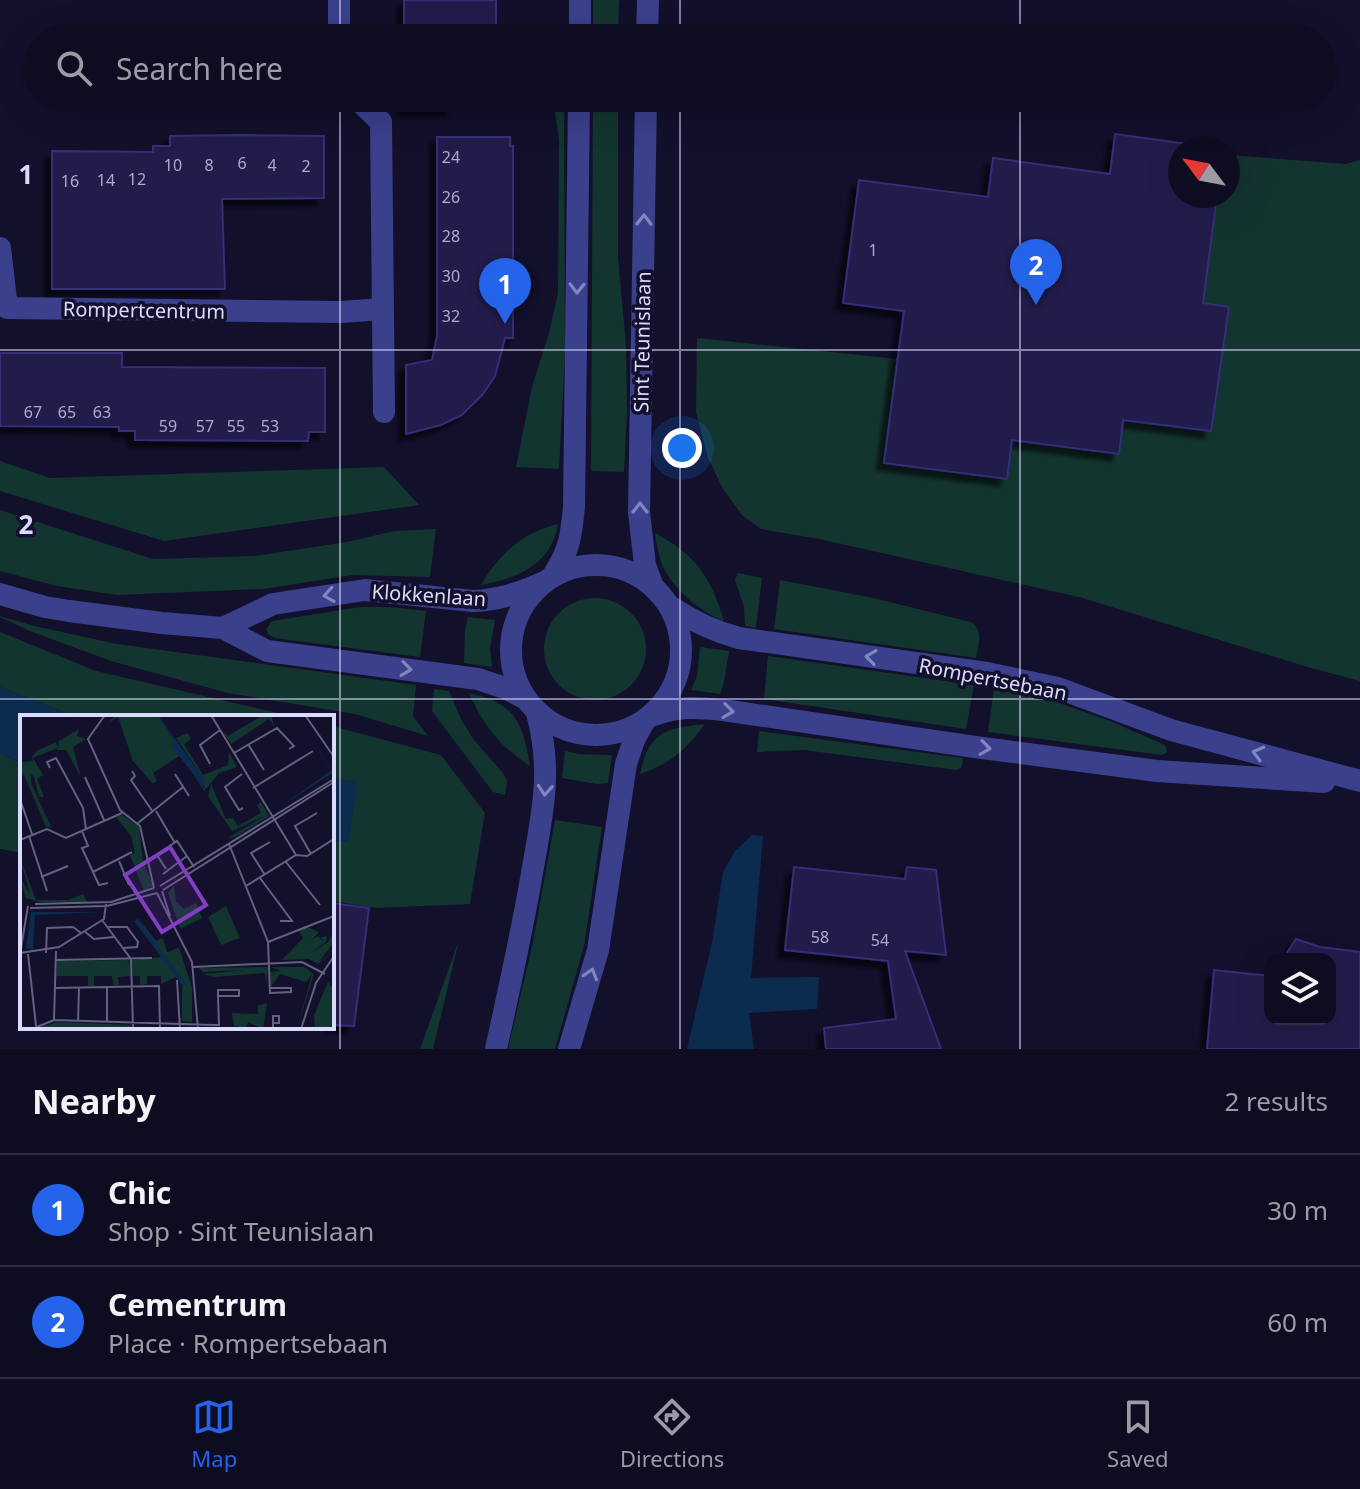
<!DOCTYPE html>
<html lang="en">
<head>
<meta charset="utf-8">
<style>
  :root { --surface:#0e0c20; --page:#171529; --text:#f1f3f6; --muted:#9b9ba5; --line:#2e2c3e; --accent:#2563eb }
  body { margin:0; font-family:"Noto Sans",sans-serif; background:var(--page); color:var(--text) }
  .controls { position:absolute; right:24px; bottom:24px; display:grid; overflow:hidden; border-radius:16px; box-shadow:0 8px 32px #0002 }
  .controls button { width:72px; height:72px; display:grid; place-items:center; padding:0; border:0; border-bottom:2px solid var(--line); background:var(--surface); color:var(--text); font:40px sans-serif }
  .compass { position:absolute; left:1168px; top:136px; width:72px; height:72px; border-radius:50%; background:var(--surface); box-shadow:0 8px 32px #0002; rotate:302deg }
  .you { position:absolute; left:682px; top:448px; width:28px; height:28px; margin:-20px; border:6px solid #fff; border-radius:50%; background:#1a73e8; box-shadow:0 0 0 12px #1a73e833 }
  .badge { display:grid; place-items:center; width:52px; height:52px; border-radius:50%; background:var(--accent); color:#fff; font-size:26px; font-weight:700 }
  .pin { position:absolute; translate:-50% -66px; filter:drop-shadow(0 2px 4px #0008) }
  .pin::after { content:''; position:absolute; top:42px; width:28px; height:24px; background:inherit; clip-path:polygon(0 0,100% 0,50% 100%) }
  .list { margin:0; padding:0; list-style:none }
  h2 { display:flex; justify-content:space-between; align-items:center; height:104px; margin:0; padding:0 32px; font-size:34px }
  h2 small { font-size:26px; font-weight:400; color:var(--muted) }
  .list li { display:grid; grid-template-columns:52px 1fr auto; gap:24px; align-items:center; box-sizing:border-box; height:112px; padding:0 32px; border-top:2px solid var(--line) }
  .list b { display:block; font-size:30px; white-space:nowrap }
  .list p { margin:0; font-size:26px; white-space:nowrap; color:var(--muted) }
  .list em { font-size:26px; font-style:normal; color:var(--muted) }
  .icon { flex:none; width:44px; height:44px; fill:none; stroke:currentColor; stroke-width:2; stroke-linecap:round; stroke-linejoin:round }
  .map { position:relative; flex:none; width:1360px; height:1049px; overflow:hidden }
  .search { position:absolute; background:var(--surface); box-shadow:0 8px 32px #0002; left:24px; right:24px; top:24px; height:88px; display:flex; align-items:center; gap:20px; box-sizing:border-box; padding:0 28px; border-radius:44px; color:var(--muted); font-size:30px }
  .sheet { height:328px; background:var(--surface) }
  nav { display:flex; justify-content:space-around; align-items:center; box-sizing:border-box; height:112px; border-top:2px solid var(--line); background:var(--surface); font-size:22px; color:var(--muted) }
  nav a { display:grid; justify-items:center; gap:4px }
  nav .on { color:var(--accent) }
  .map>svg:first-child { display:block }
  .green { fill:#133530 }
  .water { fill:#0b2b4f }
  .building { fill:#201c4c; stroke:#342d79; stroke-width:2; filter:url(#shadow) }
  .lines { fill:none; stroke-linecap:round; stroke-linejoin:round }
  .pedestrian { stroke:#3a408b; stroke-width:22 }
  .minor { stroke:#3a408b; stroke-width:22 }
  .tertiary { stroke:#3a408b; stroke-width:22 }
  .oneway { stroke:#8285bf }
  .grid { fill:none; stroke:#dadaff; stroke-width:2; stroke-opacity:0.55 }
  .labels { text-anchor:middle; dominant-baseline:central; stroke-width:7; stroke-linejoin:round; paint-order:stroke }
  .number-label { font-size:16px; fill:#acaad2 }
  .street-label { font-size:20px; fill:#dadaff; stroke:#12102b }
  .inset-river { fill:none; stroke:#0b2b4f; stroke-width:4 }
  .inset-road { fill:none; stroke:#626180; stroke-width:2 }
  .view { fill:#843dc5; fill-opacity:0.15; stroke:#843dc5; stroke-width:4 }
  .inset-edge { fill:none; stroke:#dadaff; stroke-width:4 }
  .grid-label { font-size:26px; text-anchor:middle; font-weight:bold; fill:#dadaff; stroke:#12102b; stroke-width:7; stroke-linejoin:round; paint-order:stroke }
</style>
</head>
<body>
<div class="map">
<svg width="1360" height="1049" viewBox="0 0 1360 1049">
  <defs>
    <filter id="shadow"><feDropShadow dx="-7" dy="7" stdDeviation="2" flood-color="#0009"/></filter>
  </defs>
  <rect width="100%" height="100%" fill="#12102b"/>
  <path class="green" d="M593,0H619L618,38H593Z
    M553,98H564L565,353L559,469L516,467L532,387L549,333L558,293L559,140Z
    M593,98H618V257L626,346L627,413L624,472L591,471Z
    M1228,155L1346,164L1360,160V681L1311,668L1079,597L819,539L761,529L742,515L723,489L708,458L696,412L697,338L898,359L1007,478L1012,440L1119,453L1123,420L1211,431L1228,307L1188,301L1208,268L1217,196H1228Z
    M0,461L50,478L384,467L419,505L164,541L0,491Z
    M0,510L153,559L255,556L347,542L394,531L436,529L430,577L353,575L263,589L117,595L57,586L0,571Z
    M558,524C551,565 518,578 481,585C499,554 523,532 558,524Z
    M655,533C696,555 711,577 724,621C701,612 678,593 665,571C659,559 657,546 655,533Z
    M738,573L762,578L756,628L745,626L744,607L735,580Z
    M780,580L869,597L971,622C984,631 978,645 976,658L774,629Z
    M544 649a51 51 0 1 1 102 0a51 51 0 1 1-102 0Z
    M360,607H391L426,611L420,657L274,638L268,634L266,629L272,621Z
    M0,616L34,626L117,644L416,685L413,716L428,736L355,714L228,693L111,661L30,631L0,617Z
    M468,617L495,620L490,648L492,667L464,663L465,630Z
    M0,632L96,671L295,717H76L0,687Z
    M700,647L729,651L724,682L720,694L691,690L697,676Z
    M768,656L974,685L966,729L764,699Z
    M994,688L1045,698L1110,721L1165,745L1167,752L1162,755L988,732Z
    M434,689L449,691L461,719L473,739L503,773L507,781L505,795L493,792L432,711Z
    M469,693C515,703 523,722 530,766C500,746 484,727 469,693Z
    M705,724C685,751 671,763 640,774C649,732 665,728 705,724Z
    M332,726L441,755L485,813L470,904L376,908L332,901V840L348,842L357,782L332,778Z
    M759,731L963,758L962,767L957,770L804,750L757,752Z
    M565,751L580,754L612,755L608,783L597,784L562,778Z
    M0,754L22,763V853L0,849Z
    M555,820L602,827L584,946L555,1049H508L533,942Z
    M459,940L433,1049H420Z"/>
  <path class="water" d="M0,687L76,717H22V763L0,754Z
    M332,778L358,782L348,842L332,840Z
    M752,835L763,836L751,978L819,977L817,1009L749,1013L754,1049H687L712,942L723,872L735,851Z"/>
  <path class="building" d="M404,0H496V38H404Z
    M404,98H453V109H404Z
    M1115,134L1216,148H1180V196H1217L1203,303L1229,307L1211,431L1123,420L1119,454L1012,440L1007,479L884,463L904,311L843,303L859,180L988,197L993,158L1110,174Z
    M239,135L324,136V198L222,199L225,289H52V151L153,152V146H170V136Z
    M437,137H510V146H513V338H505L495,376L483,394L462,415L441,425L406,434V365L432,360L437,336Z
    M0,353H122V367L325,368V432H309L308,441L135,440V431H119V427L0,426Z
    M794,867L905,879L907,867L936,870L946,955L905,951L941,1049H826L824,1028L896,1019L888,961L785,950Z
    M332,903L369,908L354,1026L332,1025Z
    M1296,939L1320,947L1360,952V1049H1207L1214,970L1270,976V1019H1330V959H1283Z"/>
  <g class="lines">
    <path class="pedestrian" d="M341,312L382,309"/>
    <path class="minor" d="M339,38V0
      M356,98L381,122L384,412
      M0,248L7,308L341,312
      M0,594L45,607L69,611L162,623L223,628L267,651L478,679L505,688L524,698
      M223,628L273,604L365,590L473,601C499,600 519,593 542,583"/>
    <path class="tertiary" d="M580,38V0
      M647,38L648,0
      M646,98L639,512L645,565L652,584
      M511 650a85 85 0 1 1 170 0a85 85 0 1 1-170 0Z
      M554,574C570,549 571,536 574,507L579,98
      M670,606C692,621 712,631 739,638L987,673L1058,688L1171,730L1360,781
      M651,716C678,706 695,707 723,710L975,747L1157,771L1324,782
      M496,1049C509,990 522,932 532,873C542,814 553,773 537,713
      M569,1049L598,950L626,764L634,740L645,720"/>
  </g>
  <defs><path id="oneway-chevron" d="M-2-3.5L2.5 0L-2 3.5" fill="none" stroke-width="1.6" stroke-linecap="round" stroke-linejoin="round" transform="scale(2)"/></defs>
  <g class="oneway">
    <use href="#oneway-chevron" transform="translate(644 220) rotate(-89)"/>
    <use href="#oneway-chevron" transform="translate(577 288) rotate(91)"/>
    <use href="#oneway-chevron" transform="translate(640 508) rotate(-90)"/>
    <use href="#oneway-chevron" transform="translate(329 595) rotate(171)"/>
    <use href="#oneway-chevron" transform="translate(871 657) rotate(-172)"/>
    <use href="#oneway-chevron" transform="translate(406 669) rotate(8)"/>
    <use href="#oneway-chevron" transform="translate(728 711) rotate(7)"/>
    <use href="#oneway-chevron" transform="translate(985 748) rotate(8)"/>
    <use href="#oneway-chevron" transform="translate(1258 753) rotate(-165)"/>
    <use href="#oneway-chevron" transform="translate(545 790) rotate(95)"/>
    <use href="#oneway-chevron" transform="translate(591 974) rotate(-73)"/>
  </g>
  <path class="grid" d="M340,0V38M680,0V38M1020,0V38M340,98V1049M680,98V1049M1020,98V1049M0,350H1360M0,699H1360"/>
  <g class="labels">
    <g class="number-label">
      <text x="451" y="157">24</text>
      <text x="242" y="163">6</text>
      <text x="173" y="165">10</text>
      <text x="209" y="165">8</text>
      <text x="272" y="165">4</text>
      <text x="306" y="166">2</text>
      <text x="137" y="179">12</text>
      <text x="106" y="180">14</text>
      <text x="70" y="181">16</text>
      <text x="451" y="197">26</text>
      <text x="451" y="236">28</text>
      <text x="873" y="250">1</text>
      <text x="451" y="276">30</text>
      <text x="451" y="316">32</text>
      <text x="33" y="412">67</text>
      <text x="67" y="412">65</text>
      <text x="102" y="412">63</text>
      <text x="168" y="426">59</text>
      <text x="205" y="426">57</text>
      <text x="236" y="426">55</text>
      <text x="270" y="426">53</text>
      <text x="820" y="937">58</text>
      <text x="880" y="940">54</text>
    </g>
    <g class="street-label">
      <text transform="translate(144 310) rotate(1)">Rompertcentrum</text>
      <text transform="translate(642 342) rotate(-89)">Sint Teunislaan</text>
      <text transform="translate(429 595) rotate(4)">Klokkenlaan</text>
      <text transform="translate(993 679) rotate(11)">Rompertsebaan</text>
    </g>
  </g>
  <g transform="translate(20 715)">
    <rect width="314" height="314" fill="#12102b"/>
    <path d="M96,0H138L184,74V64L156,23L168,18L171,24L164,29L183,60L208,50L209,37L217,52L199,58L184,76L161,40L133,58L137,66L133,69L113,46L98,2L88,8ZM243,0H251L255,12L249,4L211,29L202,15L208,21ZM59,14L57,21L66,24L53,32L61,62L46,35H37L39,26ZM36,27L38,33L13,43L23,60L17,64L24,82H19L14,62L11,59V68L31,112H26L4,60L0,62V47L13,46L12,42L16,36ZM191,69L206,104L213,103L218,111L241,98L237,90L241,87L249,101L216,122L208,123L246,100L212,116L188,81ZM102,100L119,112L123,147L133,171L124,176L110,140L115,138L111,121L96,102ZM0,143L16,185H48L63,179L67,187H20L6,183L0,162L10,179ZM154,170L156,187L164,194L176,188L182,203L160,214L148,178ZM206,191L220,223L201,230L188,202ZM118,203L136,226L143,223L147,237L159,233L172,272V307L162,306V270L156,262L141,269V261H127V269L120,270V261H113L112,245L143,242ZM285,211L299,217L291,226L298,221L303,227L301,222L307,221L306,227L291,238L308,227L314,216V227L299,247L314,236L298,249L289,244L262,245L283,223L278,215ZM37,246L109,245L111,261L98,262L99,270H93L92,261H74V271H68V261H36ZM248,252L246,269L245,258L195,262L182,259L227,255L183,257L179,253ZM251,252H284L294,259L277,314L292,259L286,267L260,259L251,272L250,257L261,256ZM308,267L314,275V314H295L294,300ZM247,288L243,314L228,307L226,313L214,311L212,298L238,299V291ZM38,307L110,310L112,314H13Z" fill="#133530"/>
    <path d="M138,0L184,64L185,74L152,32L154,25ZM274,0L314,57L254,96L312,55ZM83,197L15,200L13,235L6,233L11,197Z" fill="#0b2b4f"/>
    <path class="inset-river" d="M116,205L165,271"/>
    <path class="inset-road" d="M85,0L68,24L100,95L120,111L134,173M191,0L276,140M285,0L314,42M228,29L244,55M214,38L257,13L274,31L269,34M190,49L180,30L200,15M30,53L27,47L36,43L63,93L66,114M112,56L115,61L111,65L133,97M155,59L169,81M222,59L205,72L219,95L223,93M65,62L84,105M233,73L293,36M0,84L12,119M136,96L155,128M118,108L163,72M62,116L68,131L62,133L79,170L88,168M9,121L27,176M0,125L27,114L46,123L102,98M209,129L248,227L250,278L271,277V273H250M291,139L275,111L297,98M99,146L109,170M266,147L300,190M146,154L137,140L157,126L174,152M73,157L112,137M143,159L167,141M245,160L231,138L250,127M21,162L48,151M240,163L272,206H260M140,171L314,64M226,171L276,140L287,141L314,124M143,175L314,67M142,176L150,201M137,178L172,247L178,314M15,189L91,187L134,173M10,193L87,191L137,178M82,205L111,244L113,314M88,212H107L118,227L117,232L103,233M64,216L74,224L94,222M248,227L314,201M0,238L39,232L84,204L86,189M26,238L27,213L53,212L61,218M0,239L8,191M8,239L16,311M35,245L132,243M173,252L282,247L305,259M157,265L160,314M87,272V308M35,273L139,271L140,314M34,305L36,236M58,307L59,273M253,308H259V301H253V314M193,310H199L198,281H219V275H198V281M12,314L34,305L193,310M281,314L296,268L314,241"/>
    <path class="view" d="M150,132L186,190L142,217L105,160Z"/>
    <rect width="314" height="314" class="inset-edge"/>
  </g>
  <g class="grid-label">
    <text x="26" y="184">1</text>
    <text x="26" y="534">2</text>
  </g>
</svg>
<div class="controls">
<button><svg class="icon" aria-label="layers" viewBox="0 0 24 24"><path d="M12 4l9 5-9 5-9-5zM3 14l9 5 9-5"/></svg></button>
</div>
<svg class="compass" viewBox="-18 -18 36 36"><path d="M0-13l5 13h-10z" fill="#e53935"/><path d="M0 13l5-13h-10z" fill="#9b9ba5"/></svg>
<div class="you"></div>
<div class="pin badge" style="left:505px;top:324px">1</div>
<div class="pin badge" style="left:1036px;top:305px">2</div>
<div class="search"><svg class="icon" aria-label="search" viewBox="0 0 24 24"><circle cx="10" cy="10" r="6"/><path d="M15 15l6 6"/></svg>Search here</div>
</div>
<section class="sheet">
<h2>Nearby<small>2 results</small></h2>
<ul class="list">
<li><span class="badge">1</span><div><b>Chic</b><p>Shop · Sint Teunislaan</p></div><em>30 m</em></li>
<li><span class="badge">2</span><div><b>Cementrum</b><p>Place · Rompertsebaan</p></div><em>60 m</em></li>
</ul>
</section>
<nav>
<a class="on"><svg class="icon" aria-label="map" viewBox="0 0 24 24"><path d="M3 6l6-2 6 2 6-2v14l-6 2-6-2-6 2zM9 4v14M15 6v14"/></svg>Map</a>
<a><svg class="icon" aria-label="directions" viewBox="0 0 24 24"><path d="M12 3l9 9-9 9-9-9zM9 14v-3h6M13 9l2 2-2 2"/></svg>Directions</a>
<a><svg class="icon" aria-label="saved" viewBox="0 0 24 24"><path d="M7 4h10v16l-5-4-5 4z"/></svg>Saved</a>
</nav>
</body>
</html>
